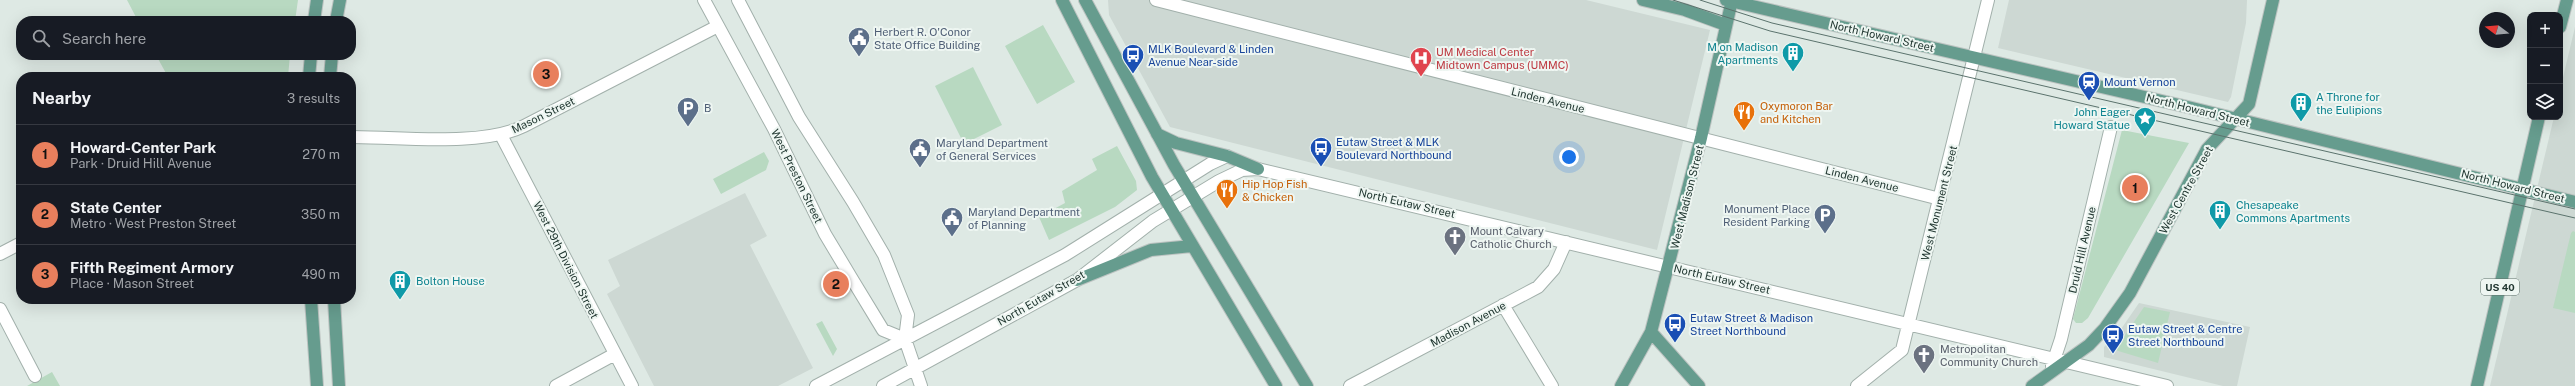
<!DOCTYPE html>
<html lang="en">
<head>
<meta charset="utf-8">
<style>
  :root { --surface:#171b24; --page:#242831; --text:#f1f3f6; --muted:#9ea1a6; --line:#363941; --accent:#e87f5d }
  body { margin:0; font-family:"Public Sans",sans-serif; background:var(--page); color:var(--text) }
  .controls { position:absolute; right:12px; top:12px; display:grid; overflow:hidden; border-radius:8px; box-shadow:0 4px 16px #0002 }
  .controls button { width:36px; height:36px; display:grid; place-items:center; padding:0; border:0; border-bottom:1px solid var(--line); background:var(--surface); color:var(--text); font:20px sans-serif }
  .compass { position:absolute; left:2479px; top:12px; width:36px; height:36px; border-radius:50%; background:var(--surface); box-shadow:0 4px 16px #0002; rotate:286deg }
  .you { position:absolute; left:1569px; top:157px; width:14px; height:14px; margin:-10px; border:3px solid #fff; border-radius:50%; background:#1a73e8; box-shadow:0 0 0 6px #1a73e833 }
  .badge { display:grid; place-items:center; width:26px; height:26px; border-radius:50%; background:var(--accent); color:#111; font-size:13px; font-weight:700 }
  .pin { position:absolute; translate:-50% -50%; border:2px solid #fff; box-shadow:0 1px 4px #0006 }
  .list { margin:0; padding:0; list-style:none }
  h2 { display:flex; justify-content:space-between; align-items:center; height:52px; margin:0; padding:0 16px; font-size:17px }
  h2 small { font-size:13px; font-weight:400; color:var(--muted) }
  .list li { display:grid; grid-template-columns:26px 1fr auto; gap:12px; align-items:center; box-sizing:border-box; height:60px; padding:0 16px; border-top:1px solid var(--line) }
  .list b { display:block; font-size:15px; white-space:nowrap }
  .list p { margin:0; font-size:13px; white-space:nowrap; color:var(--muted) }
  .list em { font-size:13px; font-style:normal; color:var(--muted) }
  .icon { flex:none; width:22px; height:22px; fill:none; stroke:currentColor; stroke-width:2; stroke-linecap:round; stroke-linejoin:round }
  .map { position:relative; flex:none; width:2575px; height:386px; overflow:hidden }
  .search { position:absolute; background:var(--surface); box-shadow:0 4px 16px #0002; left:16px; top:16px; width:340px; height:44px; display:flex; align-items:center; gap:10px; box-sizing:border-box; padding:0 14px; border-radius:16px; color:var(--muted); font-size:15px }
  .panel { position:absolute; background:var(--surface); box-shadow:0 4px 16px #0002; left:16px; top:72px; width:340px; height:232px; border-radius:16px }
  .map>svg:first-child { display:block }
  .built { fill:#cdd8d3 }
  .green { fill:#b8d9c1 }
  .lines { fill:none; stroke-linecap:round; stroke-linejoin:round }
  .minor-casing { stroke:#a2b0ab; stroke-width:14 }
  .major-casing { stroke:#bcc3c1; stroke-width:14 }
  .minor { stroke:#fff; stroke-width:12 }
  .major { stroke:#669c8e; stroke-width:12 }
  .tram { stroke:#5b736d; stroke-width:1 }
  .labels { text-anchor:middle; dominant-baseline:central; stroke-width:4; stroke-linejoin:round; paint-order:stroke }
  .shield { fill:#eef6f2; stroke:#5e706b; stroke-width:1 }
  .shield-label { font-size:10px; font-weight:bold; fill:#213731 }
  .service-label { font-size:11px; fill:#4e5e75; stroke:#eef6f2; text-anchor:start }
  .street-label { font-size:11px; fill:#213731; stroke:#eef6f2 }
  .culture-label { font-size:11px; fill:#0d838f; stroke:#eef6f2; text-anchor:start }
  .transit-label { font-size:11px; fill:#164399; stroke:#eef6f2; text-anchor:start }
  .health-label { font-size:11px; fill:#be3a42; stroke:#eef6f2; text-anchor:start }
  .food-label { font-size:11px; fill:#c56008; stroke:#eef6f2; text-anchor:start }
  .worship-label { font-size:11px; fill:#5b616d; stroke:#eef6f2; text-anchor:start }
</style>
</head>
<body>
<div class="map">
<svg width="2575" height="386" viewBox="0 0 2575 386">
  <rect width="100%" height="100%" fill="#dee9e4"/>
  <path class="built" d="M1108,0H1586L1710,30L1657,250L1170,127L1109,15Z
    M2009,0H2247L2246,23L2231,97L2228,102L1998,48Z
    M2575,27V386H2490L2554,117H2560V90Z
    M745,193L767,236L750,245L813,368L778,386H654L607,294L620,286L608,260Z
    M2139,303L2250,327L2237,386H2223L2104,357V347L2119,332Z"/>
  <path class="green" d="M127,0H298L295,21H138Z
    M1043,25L1075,82L1037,104L1005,46Z
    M156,55H290L288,77H168Z
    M973,67L1002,125L964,144L935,86Z
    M2122,130L2189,143L2088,318L2082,323H2076L2073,319Z
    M1117,146L1136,181L1137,190L1115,207L1049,240L1039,217L1065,203L1062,191L1097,170L1092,159Z
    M764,152L769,161L766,170L721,194L713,179Z
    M2573,231L2575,232V313L2553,308L2571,233Z
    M2144,307L2170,312L2158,363L2115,350Z
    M822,321L837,349L833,356L816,324Z
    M52,372L60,386H27Z"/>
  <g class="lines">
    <g class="minor-casing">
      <path id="minor" d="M704,0L774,129L825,234L852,279L883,330L905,339
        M738,0L799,117L853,202L884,255L908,315L905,339L921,386
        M1156,0L1940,199
        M501,135L632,386
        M351,137C399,137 482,147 524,126L718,26
        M0,254L21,243
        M1503,305L1552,386
        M0,309L35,376
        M2052,366L2061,339L2111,127
        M556,386L615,354
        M816,386L1065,255L1210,164L1227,156
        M883,386L1077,280L1153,221L1219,181L1242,170L1258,169L2167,386
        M1350,386L1538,287L1554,269L1566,242
        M1857,386L1902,350L1988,0"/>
    </g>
    <g class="major-casing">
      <path id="major" d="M1062,0L1152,177L1276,386
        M1085,0L1174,165L1307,386
        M1643,0L1685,10L1726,25
        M1726,0L2192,108L2575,202
        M314,21L317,0
        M336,21L340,0
        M2560,27L2567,0
        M309,77L311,55
        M330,77L332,55
        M1157,134L1176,143L1227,156L1258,169
        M1077,280L1151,250L1192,246
        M311,299L317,386
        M334,299L339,386
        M1651,332L1699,386
        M1621,386L1651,332L1701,138L1732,0
        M2032,386L2089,345L2105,328L2130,293L2207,149L2249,104L2273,0
        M2477,386L2539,117"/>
    </g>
    <use href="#minor" class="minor"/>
    <use href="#major" class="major"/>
    <path class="tram" d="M1673,0L1770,31L2575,218
      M1700,0L1772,23L2575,209"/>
  </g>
  <defs>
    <g id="civic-pin" transform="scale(1.15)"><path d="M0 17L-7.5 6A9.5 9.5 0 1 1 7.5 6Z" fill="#5c6f8a" stroke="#eef6f2"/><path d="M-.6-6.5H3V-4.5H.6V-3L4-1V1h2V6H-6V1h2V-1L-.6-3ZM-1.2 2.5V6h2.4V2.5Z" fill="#fff"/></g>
    <g id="building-pin" transform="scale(1.15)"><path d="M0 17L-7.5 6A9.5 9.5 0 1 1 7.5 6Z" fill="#0f9aa8" stroke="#eef6f2"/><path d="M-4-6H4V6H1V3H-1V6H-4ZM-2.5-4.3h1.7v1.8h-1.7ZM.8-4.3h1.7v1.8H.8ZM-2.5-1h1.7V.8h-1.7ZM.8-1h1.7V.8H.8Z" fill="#fff"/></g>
    <g id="bus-pin" transform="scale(1.15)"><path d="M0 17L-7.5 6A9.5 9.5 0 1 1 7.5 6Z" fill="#1a4fb4" stroke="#eef6f2"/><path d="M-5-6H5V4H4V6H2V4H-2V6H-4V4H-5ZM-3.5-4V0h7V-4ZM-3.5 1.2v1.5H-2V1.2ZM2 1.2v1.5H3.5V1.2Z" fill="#fff"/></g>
    <g id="hospital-pin" transform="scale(1.15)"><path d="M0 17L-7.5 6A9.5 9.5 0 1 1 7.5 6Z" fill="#e0444e" stroke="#eef6f2"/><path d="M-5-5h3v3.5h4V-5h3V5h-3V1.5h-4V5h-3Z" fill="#fff"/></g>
    <g id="station-pin" transform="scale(1.15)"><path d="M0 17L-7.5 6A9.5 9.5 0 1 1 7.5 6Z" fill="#1a4fb4" stroke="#eef6f2"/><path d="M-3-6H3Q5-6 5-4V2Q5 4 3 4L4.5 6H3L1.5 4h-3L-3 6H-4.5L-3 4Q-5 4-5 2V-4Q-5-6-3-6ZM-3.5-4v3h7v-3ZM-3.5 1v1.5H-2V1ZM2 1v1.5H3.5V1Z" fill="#fff"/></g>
    <g id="parking-pin" transform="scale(1.15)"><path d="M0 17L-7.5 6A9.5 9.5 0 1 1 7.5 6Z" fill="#5c6f8a" stroke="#eef6f2"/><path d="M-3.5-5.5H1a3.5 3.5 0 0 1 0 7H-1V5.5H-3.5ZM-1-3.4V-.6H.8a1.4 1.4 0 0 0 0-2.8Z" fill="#fff"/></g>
    <g id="restaurant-pin" transform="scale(1.15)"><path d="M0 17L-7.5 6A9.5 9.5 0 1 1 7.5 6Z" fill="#e8710a" stroke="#eef6f2"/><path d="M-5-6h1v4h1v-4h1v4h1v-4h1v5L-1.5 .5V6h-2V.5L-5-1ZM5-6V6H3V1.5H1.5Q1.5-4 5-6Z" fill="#fff"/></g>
    <g id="sight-pin" transform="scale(1.15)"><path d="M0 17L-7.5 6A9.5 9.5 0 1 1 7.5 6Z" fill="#0f9aa8" stroke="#eef6f2"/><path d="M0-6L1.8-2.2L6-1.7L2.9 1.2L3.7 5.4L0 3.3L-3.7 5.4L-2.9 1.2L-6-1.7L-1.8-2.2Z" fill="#fff"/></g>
    <g id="church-pin" transform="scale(1.15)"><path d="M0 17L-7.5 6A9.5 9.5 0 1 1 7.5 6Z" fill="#6b7280" stroke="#eef6f2"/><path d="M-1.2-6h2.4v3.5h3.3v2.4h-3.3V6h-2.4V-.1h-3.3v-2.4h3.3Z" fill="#fff"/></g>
  </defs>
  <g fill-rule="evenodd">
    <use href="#civic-pin" x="859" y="38"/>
    <use href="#building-pin" x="1793" y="53"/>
    <use href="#bus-pin" x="1133" y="55"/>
    <use href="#hospital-pin" x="1421" y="58"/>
    <use href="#station-pin" x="2089" y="82"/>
    <use href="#building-pin" x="2301" y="103"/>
    <use href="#parking-pin" x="688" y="108"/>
    <use href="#restaurant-pin" x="1744" y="112"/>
    <use href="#sight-pin" x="2145" y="118"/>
    <use href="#bus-pin" x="1321" y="148"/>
    <use href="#civic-pin" x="920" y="149"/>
    <use href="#restaurant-pin" x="1227" y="190"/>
    <use href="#building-pin" x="2220" y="211"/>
    <use href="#parking-pin" x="1825" y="215"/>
    <use href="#civic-pin" x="952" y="218"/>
    <use href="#church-pin" x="1455" y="237"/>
    <use href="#building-pin" x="400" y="281"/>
    <use href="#bus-pin" x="1675" y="324"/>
    <use href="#bus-pin" x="2113" y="335"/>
    <use href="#church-pin" x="1924" y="355"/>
  </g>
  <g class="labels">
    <rect class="shield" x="2481" y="279" width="38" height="16" rx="3"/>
    <g class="shield-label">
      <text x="2500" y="287">US 40</text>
    </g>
    <g class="service-label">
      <text x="874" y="32">Herbert R. O'Conor<tspan x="874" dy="13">State Office Building</tspan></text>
      <text x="704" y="108">B</text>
      <text x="936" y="143">Maryland Department<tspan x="936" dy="13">of General Services</tspan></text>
      <text x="1810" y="209" text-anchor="end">Monument Place<tspan x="1810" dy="13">Resident Parking</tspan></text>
      <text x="968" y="212">Maryland Department<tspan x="968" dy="13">of Planning</tspan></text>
    </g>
    <g class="street-label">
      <text transform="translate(1882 36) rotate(13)">North Howard Street</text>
      <text transform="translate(1548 100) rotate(14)">Linden Avenue</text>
      <text transform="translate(2198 110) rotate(14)">North Howard Street</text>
      <text transform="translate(543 115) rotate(-26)">Mason Street</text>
      <text transform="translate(797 176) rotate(64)">West Preston Street</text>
      <text transform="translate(1862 179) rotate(14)">Linden Avenue</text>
      <text transform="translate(2513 186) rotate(14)">North Howard Street</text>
      <text transform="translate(2186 190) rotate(-61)">West Centre Street</text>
      <text transform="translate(1687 197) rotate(-76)">West Madison Street</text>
      <text transform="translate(1407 203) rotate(13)">North Eutaw Street</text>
      <text transform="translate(1939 203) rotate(-76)">West Monument Street</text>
      <text transform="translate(2082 250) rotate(-77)">Druid Hill Avenue</text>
      <text transform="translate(566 260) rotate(63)">West 29th Division Street</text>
      <text transform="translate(1722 279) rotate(13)">North Eutaw Street</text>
      <text transform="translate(1041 298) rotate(-30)">North Eutaw Street</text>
      <text transform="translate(1468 324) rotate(-28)">Madison Avenue</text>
    </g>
    <g class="culture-label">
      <text x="1778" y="47" text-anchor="end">M on Madison<tspan x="1778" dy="13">Apartments</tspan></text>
      <text x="2316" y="97">A Throne for<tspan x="2316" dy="13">the Eulipions</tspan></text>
      <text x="2130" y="112" text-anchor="end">John Eager<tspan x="2130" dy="13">Howard Statue</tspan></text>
      <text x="2236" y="205">Chesapeake<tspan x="2236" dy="13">Commons Apartments</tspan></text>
      <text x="416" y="281">Bolton House</text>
    </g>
    <g class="transit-label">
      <text x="1148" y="49">MLK Boulevard &amp; Linden<tspan x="1148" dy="13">Avenue Near-side</tspan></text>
      <text x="2104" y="82">Mount Vernon</text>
      <text x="1336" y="142">Eutaw Street &amp; MLK<tspan x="1336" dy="13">Boulevard Northbound</tspan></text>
      <text x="1690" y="318">Eutaw Street &amp; Madison<tspan x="1690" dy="13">Street Northbound</tspan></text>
      <text x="2128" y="329">Eutaw Street &amp; Centre<tspan x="2128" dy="13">Street Northbound</tspan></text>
    </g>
    <g class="health-label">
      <text x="1436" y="52">UM Medical Center<tspan x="1436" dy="13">Midtown Campus (UMMC)</tspan></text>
    </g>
    <g class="food-label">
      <text x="1760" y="106">Oxymoron Bar<tspan x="1760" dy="13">and Kitchen</tspan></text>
      <text x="1242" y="184">Hip Hop Fish<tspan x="1242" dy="13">&amp; Chicken</tspan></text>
    </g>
    <g class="worship-label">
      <text x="1470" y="231">Mount Calvary<tspan x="1470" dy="13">Catholic Church</tspan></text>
      <text x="1940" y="349">Metropolitan<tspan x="1940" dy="13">Community Church</tspan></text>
    </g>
  </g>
</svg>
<div class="controls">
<button>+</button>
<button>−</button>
<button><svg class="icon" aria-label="layers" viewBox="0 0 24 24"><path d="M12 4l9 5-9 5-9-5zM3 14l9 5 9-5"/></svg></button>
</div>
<svg class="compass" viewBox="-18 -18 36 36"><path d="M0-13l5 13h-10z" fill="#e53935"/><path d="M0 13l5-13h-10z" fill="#9ea1a6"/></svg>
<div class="you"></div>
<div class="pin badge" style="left:2135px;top:188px">1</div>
<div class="pin badge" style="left:836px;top:284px">2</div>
<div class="pin badge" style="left:546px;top:74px">3</div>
<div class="search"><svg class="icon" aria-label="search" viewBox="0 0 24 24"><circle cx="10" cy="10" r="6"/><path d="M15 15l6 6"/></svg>Search here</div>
<section class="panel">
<h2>Nearby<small>3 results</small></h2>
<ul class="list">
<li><span class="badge">1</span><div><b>Howard-Center Park</b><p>Park · Druid Hill Avenue</p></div><em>270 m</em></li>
<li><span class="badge">2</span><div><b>State Center</b><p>Metro · West Preston Street</p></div><em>350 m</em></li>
<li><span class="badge">3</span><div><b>Fifth Regiment Armory</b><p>Place · Mason Street</p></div><em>490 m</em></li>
</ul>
</section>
</div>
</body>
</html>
